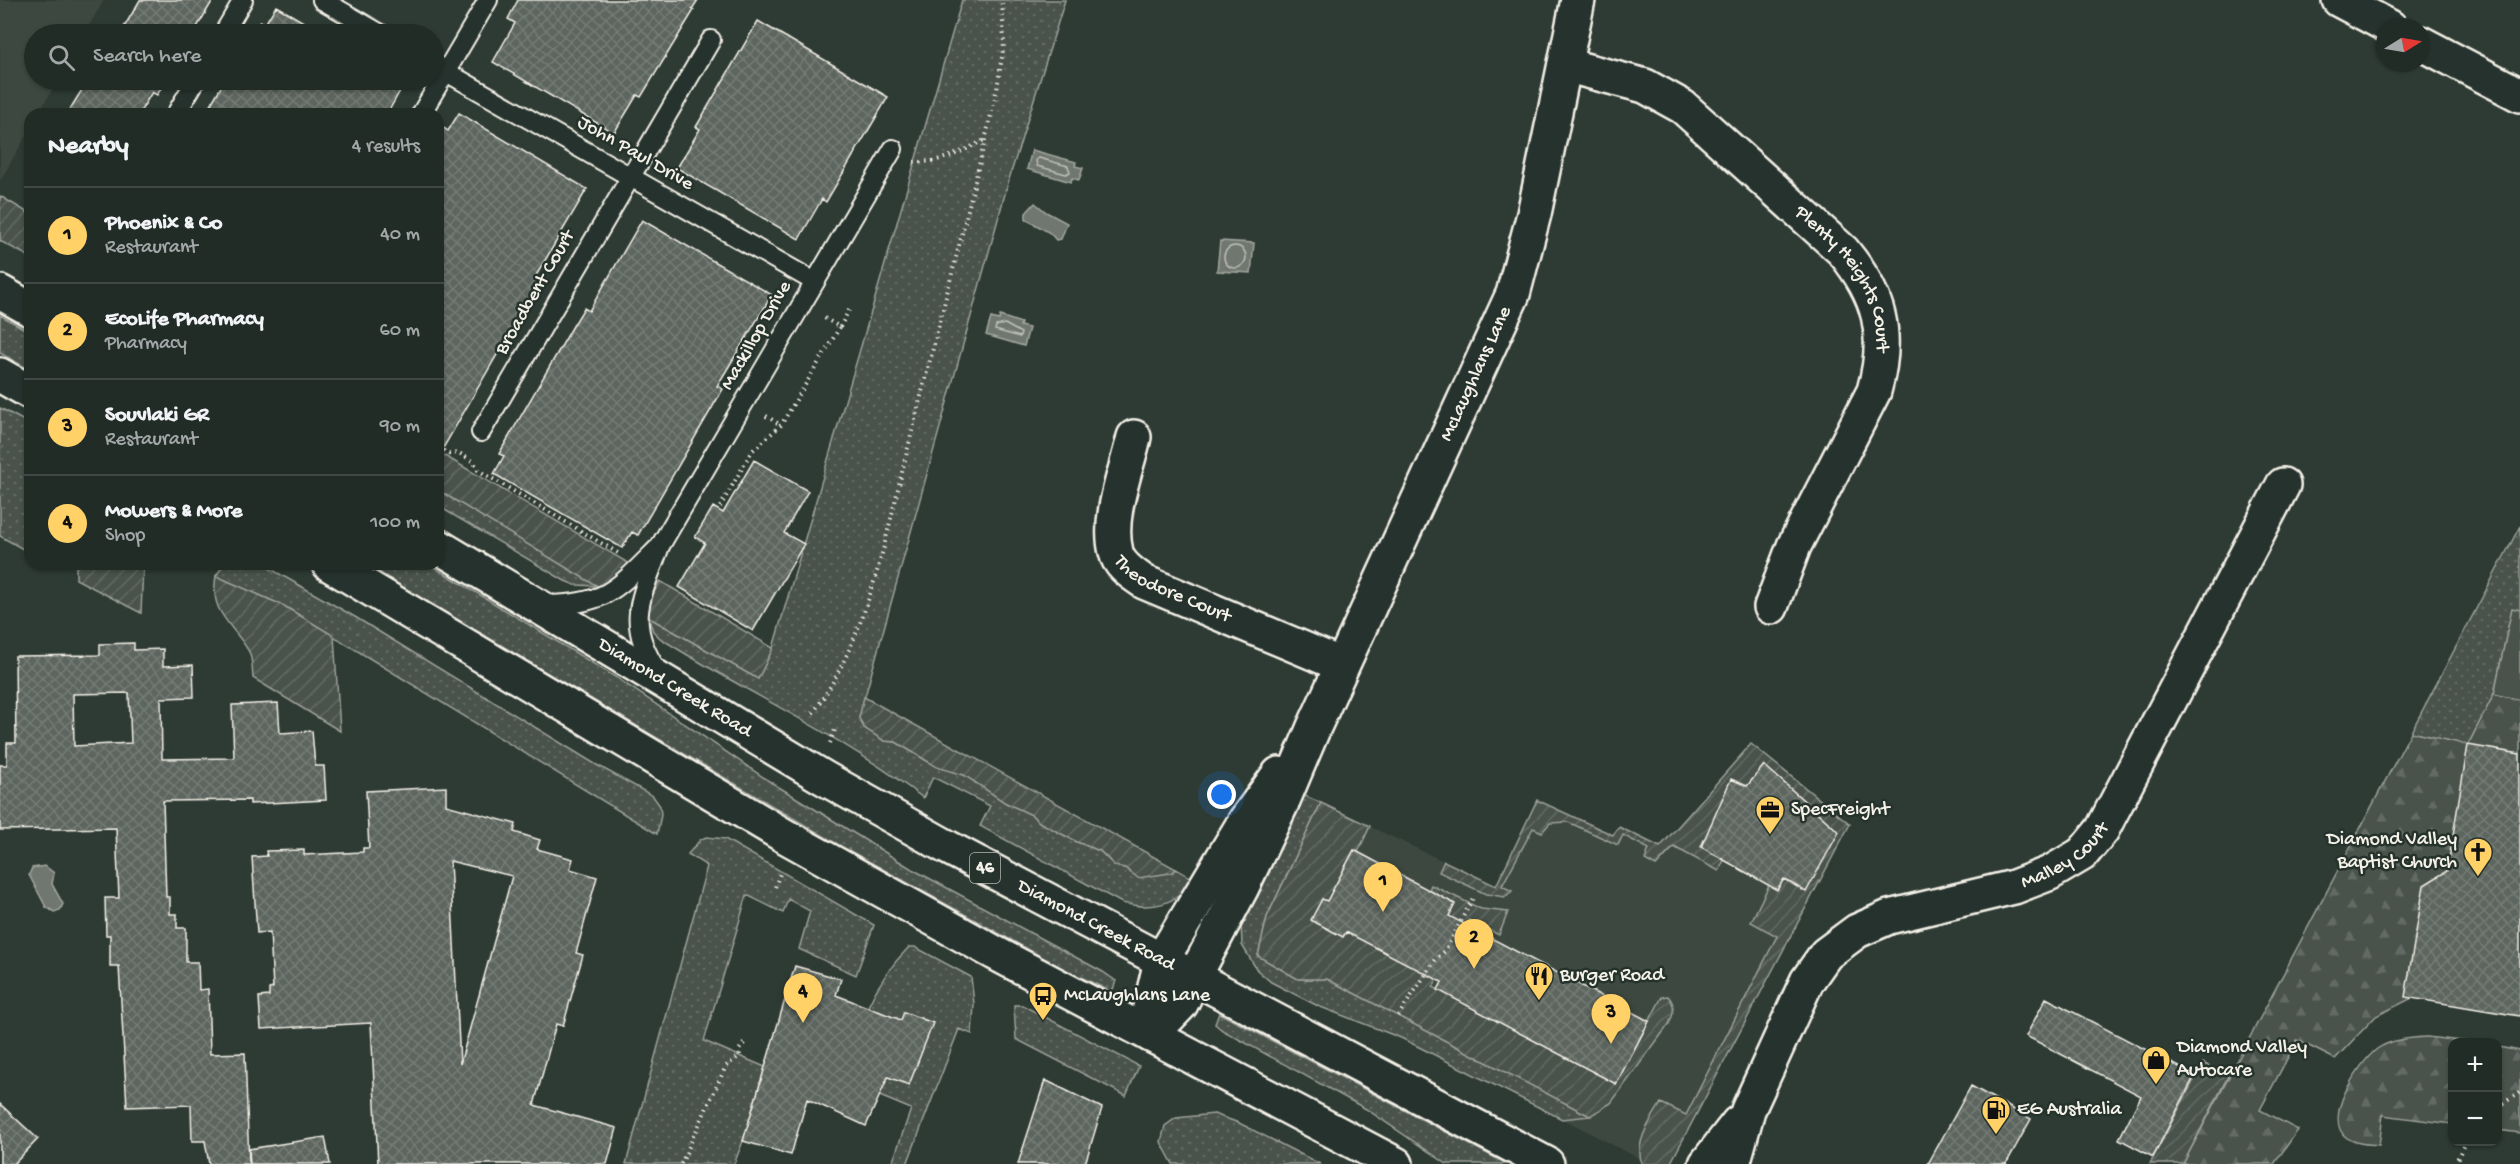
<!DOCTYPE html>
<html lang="en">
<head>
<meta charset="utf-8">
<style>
  :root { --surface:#222c27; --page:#2e3833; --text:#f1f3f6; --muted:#a2a7a7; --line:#3f4844; --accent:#ffd166 }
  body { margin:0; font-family:"Gochi Hand",sans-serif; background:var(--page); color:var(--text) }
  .controls { position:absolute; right:18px; bottom:18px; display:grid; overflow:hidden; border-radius:12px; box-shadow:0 2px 4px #0004 }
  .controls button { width:54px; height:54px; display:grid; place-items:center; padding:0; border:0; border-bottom:2px solid var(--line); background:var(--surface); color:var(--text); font:30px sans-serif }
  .compass { position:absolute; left:2376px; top:18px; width:54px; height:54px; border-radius:50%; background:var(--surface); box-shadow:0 2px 4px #0004; rotate:79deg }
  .you { position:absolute; left:1222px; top:795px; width:21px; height:21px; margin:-15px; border:4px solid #fff; border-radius:50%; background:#1a73e8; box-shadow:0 0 0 9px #1a73e833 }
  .badge { display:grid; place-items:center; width:39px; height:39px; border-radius:50%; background:var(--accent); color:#111; font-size:20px; font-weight:700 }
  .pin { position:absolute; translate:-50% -50px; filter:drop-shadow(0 2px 3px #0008) }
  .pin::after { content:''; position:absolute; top:32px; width:21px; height:18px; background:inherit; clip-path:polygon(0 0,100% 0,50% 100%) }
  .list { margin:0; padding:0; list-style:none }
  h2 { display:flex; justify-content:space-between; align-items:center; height:78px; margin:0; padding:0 24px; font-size:26px }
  h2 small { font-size:20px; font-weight:400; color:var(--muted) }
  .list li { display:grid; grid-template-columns:39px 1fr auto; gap:18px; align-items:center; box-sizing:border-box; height:96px; padding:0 24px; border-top:2px solid var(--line) }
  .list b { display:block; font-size:22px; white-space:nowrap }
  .list p { margin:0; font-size:20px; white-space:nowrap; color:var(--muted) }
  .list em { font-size:20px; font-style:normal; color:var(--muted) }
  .icon { flex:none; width:33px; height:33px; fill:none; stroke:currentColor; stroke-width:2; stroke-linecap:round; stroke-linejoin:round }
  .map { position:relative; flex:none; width:2520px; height:1164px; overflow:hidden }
  .search { position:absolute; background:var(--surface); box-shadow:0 2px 4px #0004; left:24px; top:24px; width:420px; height:66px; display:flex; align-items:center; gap:15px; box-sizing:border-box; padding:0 21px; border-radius:33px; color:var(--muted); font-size:22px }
  .panel { position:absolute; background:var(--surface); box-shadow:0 2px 4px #0004; left:24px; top:108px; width:420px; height:462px; border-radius:18px }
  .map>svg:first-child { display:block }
  .built { fill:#3c4841 }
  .grass { fill:url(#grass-dots); stroke:#9ea29a; stroke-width:1.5 }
  .forest { fill:url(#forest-firs); stroke:#9ea29a; stroke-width:1.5 }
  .garden { fill:url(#garden-furrows); stroke:#9ea29a; stroke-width:1.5 }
  .pitch { fill:#48524c; stroke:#9ea29a; stroke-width:1.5 }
  .water { fill:#6f7770; stroke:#a4a8a0; stroke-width:1.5 }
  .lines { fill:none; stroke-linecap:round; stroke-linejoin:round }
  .shore { stroke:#bfc0b8; stroke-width:1.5 }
  .building { fill:url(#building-cross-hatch); stroke:#f4f1e8; stroke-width:1.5; fill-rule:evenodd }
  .lane-casing { stroke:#f4f1e8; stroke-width:22 }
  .street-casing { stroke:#f4f1e8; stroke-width:38 }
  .primary-casing { stroke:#f4f1e8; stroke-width:38 }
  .path { stroke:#f4f1e8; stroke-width:4; stroke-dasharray:1.5 4.5; stroke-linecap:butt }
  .lane { stroke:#26332d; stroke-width:18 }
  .street { stroke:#26332d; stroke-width:33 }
  .primary { stroke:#26332d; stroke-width:33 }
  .labels { text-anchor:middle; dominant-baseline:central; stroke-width:5; stroke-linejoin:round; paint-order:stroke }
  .shield { fill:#26332d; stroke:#b6b8b0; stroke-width:1.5 }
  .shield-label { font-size:18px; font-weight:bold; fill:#f4f1e8 }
  .street-label { font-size:20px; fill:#f4f1e8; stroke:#26332d }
  .poi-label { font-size:20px; fill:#f4f1e8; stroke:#26332d; text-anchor:start }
</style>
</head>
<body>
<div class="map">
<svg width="2520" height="1164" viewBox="0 0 2520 1164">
  <defs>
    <pattern id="grass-dots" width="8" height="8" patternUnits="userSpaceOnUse" patternTransform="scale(1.5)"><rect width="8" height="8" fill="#48524c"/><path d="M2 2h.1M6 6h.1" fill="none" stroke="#636b66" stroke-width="1.8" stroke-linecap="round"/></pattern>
    <pattern id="forest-firs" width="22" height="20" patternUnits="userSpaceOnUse" patternTransform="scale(1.5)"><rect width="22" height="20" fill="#48524c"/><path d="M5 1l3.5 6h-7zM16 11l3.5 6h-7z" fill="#636b66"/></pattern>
    <pattern id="garden-furrows" width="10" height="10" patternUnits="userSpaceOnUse" patternTransform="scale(1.5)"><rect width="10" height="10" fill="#48524c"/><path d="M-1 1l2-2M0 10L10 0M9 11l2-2" fill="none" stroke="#636b66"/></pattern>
    <pattern id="building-cross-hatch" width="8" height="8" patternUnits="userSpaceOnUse" patternTransform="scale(1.5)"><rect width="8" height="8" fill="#5c655e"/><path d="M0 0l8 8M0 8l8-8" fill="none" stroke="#747c75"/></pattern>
  </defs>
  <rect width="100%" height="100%" fill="#2e3b34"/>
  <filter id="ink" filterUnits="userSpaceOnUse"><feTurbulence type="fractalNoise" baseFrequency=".0167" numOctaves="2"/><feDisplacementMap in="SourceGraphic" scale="12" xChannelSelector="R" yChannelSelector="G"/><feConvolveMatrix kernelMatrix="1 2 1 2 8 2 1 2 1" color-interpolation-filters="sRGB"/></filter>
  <g filter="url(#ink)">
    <path class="built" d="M0,0H104L84,34H34V80H58L38,114H30V129L0,181Z
      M1751,744L1850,824L1670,1164H1642L1640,1159L1459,1065L1401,1038L1318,1006L1271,982L1257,970L1242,945L1240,931L1301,794L1496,886L1537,800L1613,835L1619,827L1660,847Z"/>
    <path class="grass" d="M962,0H1065L1010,176L859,718L884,741L896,742L937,767L964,775L1006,803L1032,815L1039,822L1077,842L1100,851L1115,866L1125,868L1131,873H1170L1176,869L1197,881C1173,904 1155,911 1122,903L980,826L990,806L933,777L923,798C842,735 746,693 660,638L653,631L648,617L758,679L773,648Z
      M0,315L30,332V370L0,353Z
      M0,408L30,424V553L0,536Z
      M438,490L598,586L575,585L565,581L438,506Z
      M2520,526V610L2512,609L2494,694L2468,745L2411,732Z
      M224,564H262L355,617L595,764L653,796L660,806L661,815L657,834L284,606L216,576Z
      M362,564H429L617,678L769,781L912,869L1103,972L1116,981L1112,992L1062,968L839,845Z
      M1301,794L1321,803L1267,917L1258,956L1298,979H1327L1590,1116L1562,1119L1401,1038L1318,1006L1271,982L1257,970L1242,945L1241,920Z
      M706,837L725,839L874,925L856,975L799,949L810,911L788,899L783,913L747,895L704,1041L765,1067L743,1141L734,1164H626L707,866L688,854L700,840Z
      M909,947H915L971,977L974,1004L972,1034L959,1029L907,1164H892L911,1109L846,1082C853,1032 873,983 909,947Z
      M1014,1005H1022L1139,1066L1126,1096L1016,1039Z
      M1219,1013L1507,1164H1447L1366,1109L1222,1030L1215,1024Z
      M1214,1114L1239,1123L1320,1164H1173L1161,1142L1165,1126L1176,1118Z"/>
    <path class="forest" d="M2494,694L2520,700V754L2447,871L2412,998L2376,1016L2335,1059L2297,1040L2260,1110L2298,1130L2274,1164H2183L2411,732L2468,745Z
      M2427,1037L2469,1042H2452V1124L2383,1115L2379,1145C2368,1144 2356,1144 2347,1138C2321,1119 2359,1063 2377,1049C2391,1039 2410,1038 2427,1037Z
      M2498,1047L2520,1051V1133L2498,1130Z"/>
    <path class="garden" d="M0,196L30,214V257L0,241Z
      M438,452L630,564L607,583L598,586L590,582L438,490Z
      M76,564H143L141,613L76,579Z
      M216,576L284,606L334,636L340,731L253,678C252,670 253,657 248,650C232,623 209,613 216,576Z
      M660,581L773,648L758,679L648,617L651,598Z
      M864,697L1176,869L1170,873L1138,878L1125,868L1115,866L1100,851L1077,842L1039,822L1032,815L1006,803L964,775L937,767L896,742L884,741L864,728L859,718Z
      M1751,744L1850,824L1670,1164H1642C1634,1143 1650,1121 1661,1103L1686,1115L1777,936L1751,922L1769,885L1724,860L1719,871L1674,847L1656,866L1645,860L1649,849L1623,835L1618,845L1568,822L1550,823L1542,832L1533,828L1502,886L1512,891L1505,897L1486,894L1439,872L1444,861L1496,886L1537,800L1613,835L1619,827L1660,847Z
      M1321,803L1370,826L1358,852L1354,850L1327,901L1322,899L1312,921L1342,936L1346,932L1436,941L1455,904L1429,890L1431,885L1481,909L1508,912L1499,935L1469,920L1433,987L1616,1084L1662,997L1668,996C1676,1005 1674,1013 1669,1024L1611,1103L1590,1116L1327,979H1298L1258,956L1267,917Z
      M2203,1063L2228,1076L2183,1164H2150Z"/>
    <path class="pitch" d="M2512,608L2520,610V700L2494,694Z"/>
    <path class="water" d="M1032,150L1076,162L1075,166L1083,168L1079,180L1072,178L1071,182L1027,169Z
      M1035,203L1046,212L1067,223L1061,239L1056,240L1050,233L1026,219V213Z
      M1220,241L1254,243L1251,273L1217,271Z
      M1000,316L1021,323L1020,326L1029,328L1024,346L986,335L991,318L999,320Z
      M45,866L54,873L52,884L63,904L60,910L54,912L46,907L29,875L32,868Z"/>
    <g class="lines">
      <path class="shore" d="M1039,158L1068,166L1070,172L1066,174L1037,166L1036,160Z
        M1224 257a11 11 0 1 1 22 0a11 11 0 1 1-22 0Z
        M1005,324L1021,333L1020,337L995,330L996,326Z"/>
    </g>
    <path class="building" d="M140,0H213L193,34H120Z
      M518,0H698L692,9L694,10L641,97L637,95L614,133L493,62L515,23L508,19Z
      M276,6L324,34H252L260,21L265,24Z
      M758,21L888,97L826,202L822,199L799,239L677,168L700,129L696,127Z
      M88,80H166L157,95L152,92L139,114H67Z
      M225,80H400L405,82L387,114H205Z
      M459,113L587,189L534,279L539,282L438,457V124L448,131Z
      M642,220L772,295L717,386L723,389L638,535L632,532L622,548L494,474L504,456L499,454L573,326L584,308L589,311Z
      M754,460L808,491L784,533L804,544L753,631L679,587L705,543L695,537L713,507L723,513Z
      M134,643V650L163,649V666L193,665L194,697L161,698L162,759L234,758L232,705L278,703L280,733L312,731L315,766H324L326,800L250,804V800L163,801L166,897H170V914H177V928H186V962H198L199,990L208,989L210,1054L245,1053L249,1164H209L205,1141H192L191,1105L127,1107L119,966H110V935H106L105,898H119L116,828L0,830V765H7V743H16L15,656L100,655V644ZM129,693L131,743L74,746L73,694Z
      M2468,745L2520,754V1016L2405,997L2424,885L2447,871Z
      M1764,765L1839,832L1806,892L1784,879L1777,890L1701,847L1731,779L1747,786Z
      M446,787V805L516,824L514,832L540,840L537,849L573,859L570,869L597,877L576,953L583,955L563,1026L556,1024L534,1105L617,1128L607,1164H378L371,1023L261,1029L259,997L269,996V989L273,988L270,932L257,933L252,857L267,856L266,851L304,850V855L363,852V848H369L366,791ZM450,861L512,876L460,1064Z
      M1354,850L1455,904L1449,916L1649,1021L1616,1084L1438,990L1442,982L1346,932L1343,937L1311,920L1322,899L1327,901Z
      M795,966L841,979L836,995L901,1020L904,1012L933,1023L909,1085L888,1077L866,1126L807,1099L791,1155L743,1141Z
      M2046,998L2195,1075L2153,1157L2119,1139L2141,1096L2026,1036Z
      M1045,1080L1102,1108L1085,1164H1018Z
      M1971,1086L2031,1119L2006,1164H1928Z
      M0,1104L38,1139L14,1164H0Z
      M325,1137L330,1164H250L249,1149Z"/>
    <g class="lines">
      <g class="lane-casing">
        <path id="lane" d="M322,0L381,34
          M223,34L243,0
          M434,65L815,282
          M176,114L196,80
          M421,114L488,0
          M481,432L711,40
          M545,605C606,604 615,591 657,549
          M657,670C624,622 642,596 660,546L893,149"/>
      </g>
      <g class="street-casing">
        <g id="street">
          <path d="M2339,0L2390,27"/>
          <path d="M2421,43L2520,95"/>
          <path id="s1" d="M1565,65L1645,86L1683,107L1843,251C1880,296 1890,334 1874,391L1794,546L1771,607"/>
          <path id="s2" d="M1134,437C1126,472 1107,517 1116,552C1119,566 1133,574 1144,582L1342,665"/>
          <path d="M1161,961L1245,821L1279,774"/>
          <path id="s3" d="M1194,977L1242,887L1281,805L1314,727L1513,294L1534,214L1578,0"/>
          <path d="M1706,1164L1738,1123"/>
          <path id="s4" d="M1733,1164L1748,1110L1807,981L1826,954L1857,931L1889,917L2014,887L2050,873L2082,854L2102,830L2283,485"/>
        </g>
      </g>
      <g class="primary-casing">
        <g id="primary">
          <path d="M0,292L30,309"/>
          <path d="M0,375L30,392"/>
          <path id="s5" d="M438,546L824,778L947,847L1547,1164"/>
          <path d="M329,564L783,835L995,953L1396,1164"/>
          <path d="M1151,1035L1149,1012L1161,961"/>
          <path d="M1151,1035L1181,1004L1194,977"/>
        </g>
      </g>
      <path class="path" d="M407,29L416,34
        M914,162C942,163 961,152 986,139
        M840,327L849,310
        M766,416L781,425
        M438,448L449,454L459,453L474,462L478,470L618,553
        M720,507L752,451L781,425L840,327L824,318
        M813,713C872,632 888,523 913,428C941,315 971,202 997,89L1004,44L1002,0
        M830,743L836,727
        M775,887L781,871
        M1398,1016L1436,959L1445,951L1474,896
        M2498,1107L2520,1092
        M681,1164L726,1066L740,1056L739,1050L745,1042
        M2455,1164L2465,1142"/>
      <use href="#lane" class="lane"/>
      <use href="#street" class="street"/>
      <use href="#primary" class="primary"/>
    </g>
  </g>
  <defs>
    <g id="office-pin" transform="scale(1.5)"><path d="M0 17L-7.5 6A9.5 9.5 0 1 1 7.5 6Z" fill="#ffd166" stroke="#26332d"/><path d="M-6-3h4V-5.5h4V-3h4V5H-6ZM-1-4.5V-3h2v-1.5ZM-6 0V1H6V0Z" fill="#111"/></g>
    <g id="church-pin" transform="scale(1.5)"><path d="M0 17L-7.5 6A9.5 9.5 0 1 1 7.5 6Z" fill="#ffd166" stroke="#26332d"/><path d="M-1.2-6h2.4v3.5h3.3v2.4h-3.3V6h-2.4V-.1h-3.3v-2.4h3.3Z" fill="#111"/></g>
    <g id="restaurant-pin" transform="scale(1.5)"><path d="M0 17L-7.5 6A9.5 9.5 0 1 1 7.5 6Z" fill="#ffd166" stroke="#26332d"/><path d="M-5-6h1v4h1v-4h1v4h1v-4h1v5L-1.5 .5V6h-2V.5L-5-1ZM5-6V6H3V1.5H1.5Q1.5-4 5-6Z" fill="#111"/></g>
    <g id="bus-pin" transform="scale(1.5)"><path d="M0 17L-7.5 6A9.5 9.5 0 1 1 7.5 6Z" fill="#ffd166" stroke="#26332d"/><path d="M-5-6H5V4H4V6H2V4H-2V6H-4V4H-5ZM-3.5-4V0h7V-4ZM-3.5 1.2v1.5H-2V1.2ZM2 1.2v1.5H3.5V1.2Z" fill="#111"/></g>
    <g id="shop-pin" transform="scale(1.5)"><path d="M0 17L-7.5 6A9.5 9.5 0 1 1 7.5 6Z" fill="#ffd166" stroke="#26332d"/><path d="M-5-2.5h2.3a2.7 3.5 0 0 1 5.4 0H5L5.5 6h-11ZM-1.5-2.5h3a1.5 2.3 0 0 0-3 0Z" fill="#111"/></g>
    <g id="fuel-pin" transform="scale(1.5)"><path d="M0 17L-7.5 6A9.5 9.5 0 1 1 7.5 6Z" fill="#ffd166" stroke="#26332d"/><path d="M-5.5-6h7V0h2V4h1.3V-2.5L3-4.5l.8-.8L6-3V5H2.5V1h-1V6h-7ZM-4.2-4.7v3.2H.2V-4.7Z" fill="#111"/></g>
  </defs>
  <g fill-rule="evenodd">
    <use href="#office-pin" x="1770" y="810"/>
    <use href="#church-pin" x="2478" y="852"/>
    <use href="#restaurant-pin" x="1539" y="976"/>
    <use href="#bus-pin" x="1043" y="996"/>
    <use href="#shop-pin" x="2156" y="1060"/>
    <use href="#fuel-pin" x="1996" y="1110"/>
  </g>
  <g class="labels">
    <rect class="shield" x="970" y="853" width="30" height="30" rx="4.5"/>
    <g class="shield-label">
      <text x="985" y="868">46</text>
    </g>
    <g class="street-label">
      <text transform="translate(635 154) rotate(30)">John Paul Drive</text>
      <text stroke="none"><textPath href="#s1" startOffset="366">Plenty Heights Court</textPath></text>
      <text transform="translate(536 293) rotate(-60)">Broadbent Court</text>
      <text transform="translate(757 336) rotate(-60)">Mackillop Drive</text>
      <text stroke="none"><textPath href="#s3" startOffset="666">McLaughlans Lane</textPath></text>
      <text stroke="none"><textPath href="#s2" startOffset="188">Theodore Court</textPath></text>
      <text stroke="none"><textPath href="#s5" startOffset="276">Diamond Creek Road</textPath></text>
      <text stroke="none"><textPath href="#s4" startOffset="494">Malley Court</textPath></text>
      <text stroke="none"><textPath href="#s5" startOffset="760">Diamond Creek Road</textPath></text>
    </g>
    <g class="poi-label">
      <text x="1791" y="810">SpecFreight</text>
      <text x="2457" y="840" text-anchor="end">Diamond Valley<tspan x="2457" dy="23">Baptist Church</tspan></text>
      <text x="1560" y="976">Burger Road</text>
      <text x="1064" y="996">McLaughlans Lane</text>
      <text x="2177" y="1048">Diamond Valley<tspan x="2177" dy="23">Autocare</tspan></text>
      <text x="2017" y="1110">EG Australia</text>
    </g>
  </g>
</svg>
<div class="controls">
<button>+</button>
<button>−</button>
</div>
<svg class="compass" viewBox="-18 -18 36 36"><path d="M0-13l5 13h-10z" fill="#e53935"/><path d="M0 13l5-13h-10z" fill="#a2a7a7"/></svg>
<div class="you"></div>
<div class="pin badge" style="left:1383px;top:912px">1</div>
<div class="pin badge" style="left:1474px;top:969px">2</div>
<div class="pin badge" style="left:1611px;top:1044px">3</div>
<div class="pin badge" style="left:803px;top:1023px">4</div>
<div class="search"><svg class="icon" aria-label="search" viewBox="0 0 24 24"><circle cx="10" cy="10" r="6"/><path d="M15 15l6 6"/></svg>Search here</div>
<section class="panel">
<h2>Nearby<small>4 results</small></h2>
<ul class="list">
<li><span class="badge">1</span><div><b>Phoenix &amp; Co</b><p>Restaurant</p></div><em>40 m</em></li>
<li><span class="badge">2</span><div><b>EcoLife Pharmacy</b><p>Pharmacy</p></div><em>60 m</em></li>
<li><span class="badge">3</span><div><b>Souvlaki GR</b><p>Restaurant</p></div><em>90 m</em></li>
<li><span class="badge">4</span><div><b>Mowers &amp; More</b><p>Shop</p></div><em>100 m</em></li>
</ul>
</section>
</div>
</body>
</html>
